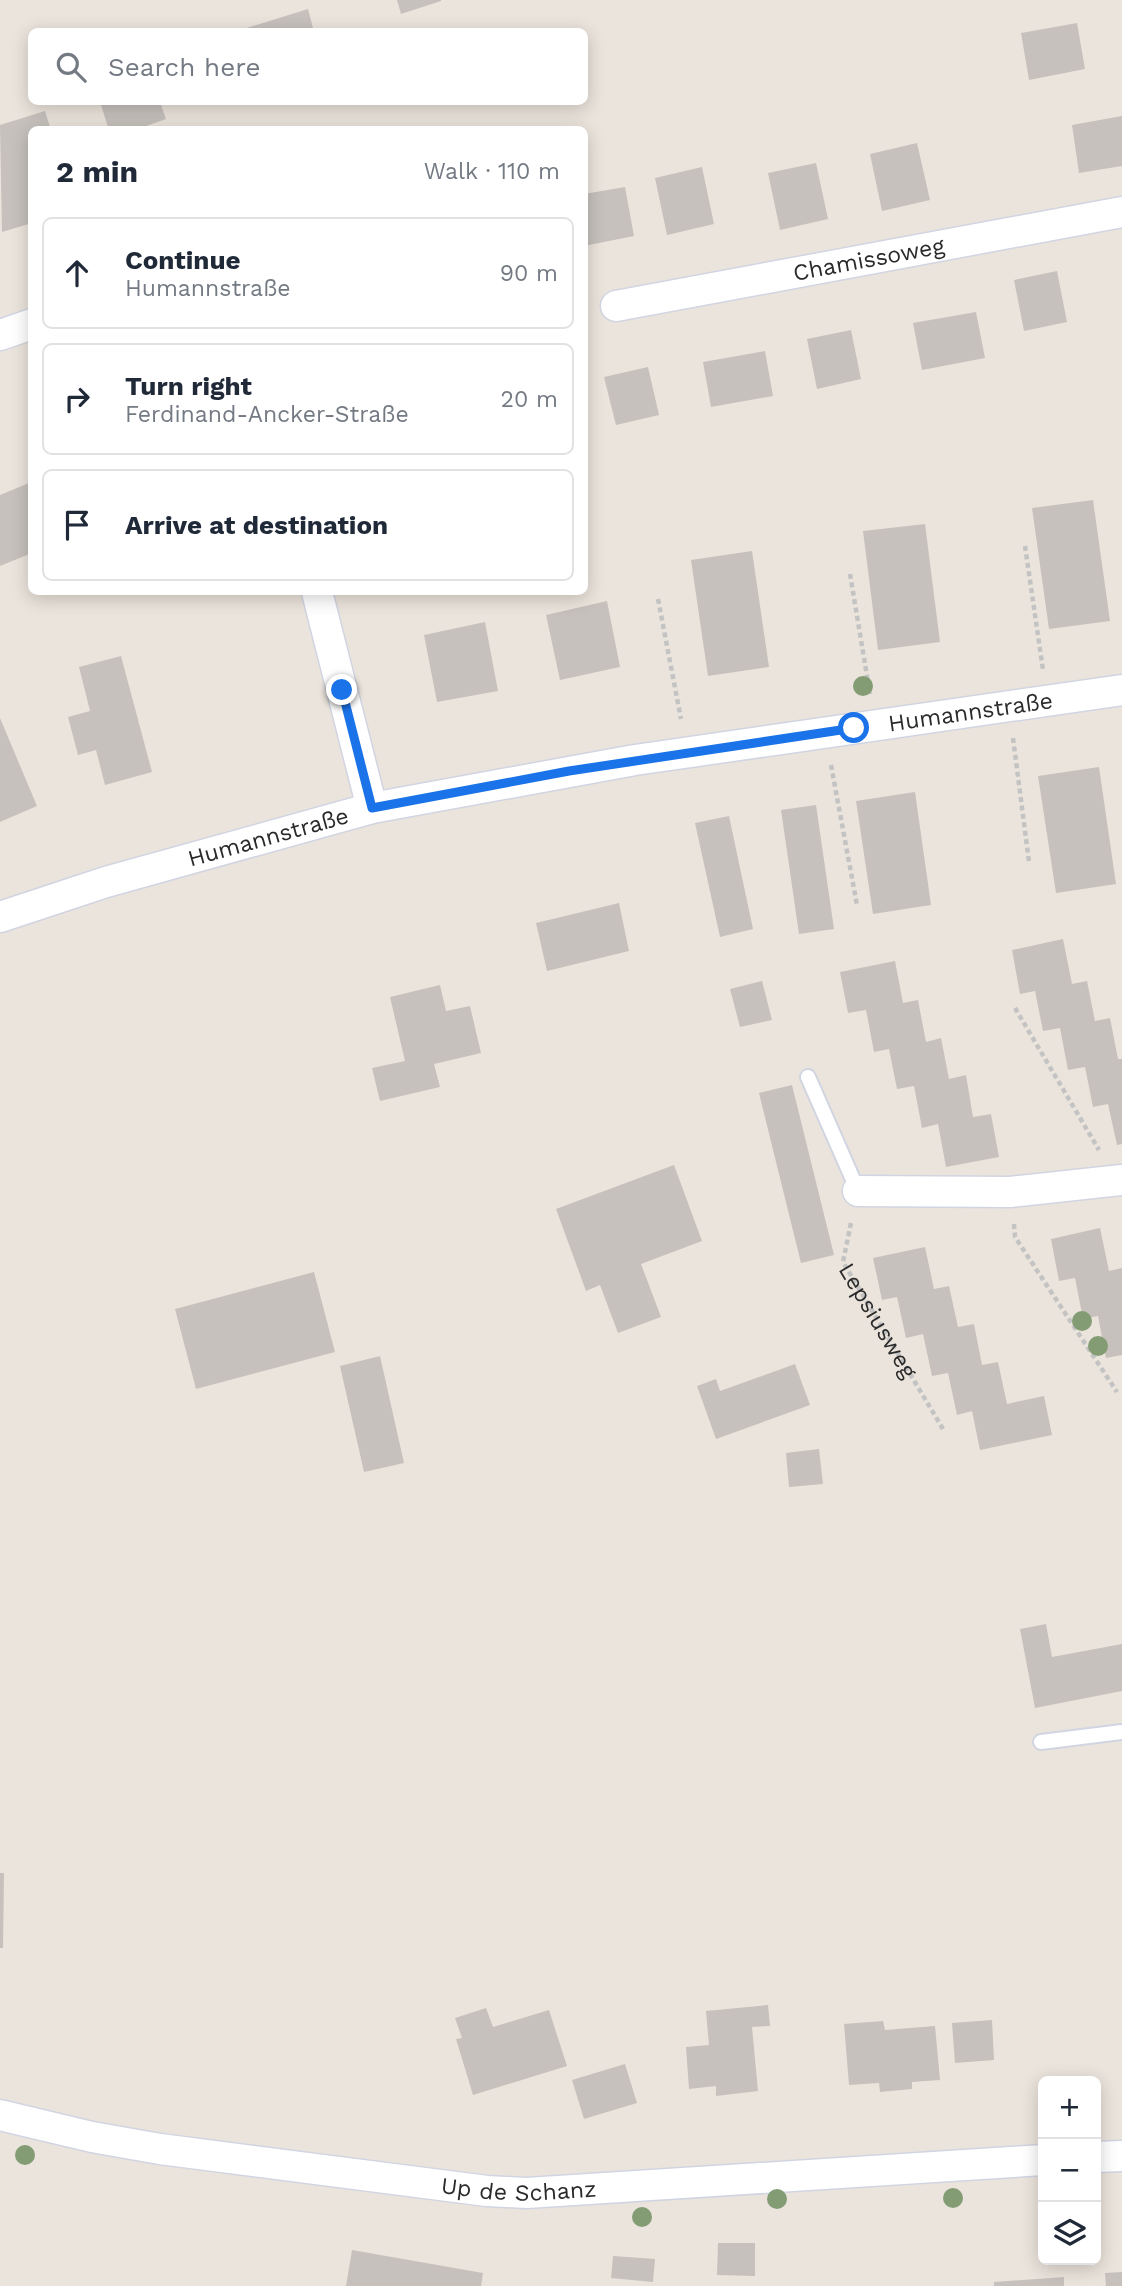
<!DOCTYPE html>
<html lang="en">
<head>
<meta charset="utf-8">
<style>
  :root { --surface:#fff; --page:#f2f2f3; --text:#1f2937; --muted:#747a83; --line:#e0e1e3 }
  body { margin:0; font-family:"Work Sans",sans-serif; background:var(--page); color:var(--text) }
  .controls { position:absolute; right:21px; bottom:21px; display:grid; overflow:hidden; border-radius:10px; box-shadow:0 4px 18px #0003 }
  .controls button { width:63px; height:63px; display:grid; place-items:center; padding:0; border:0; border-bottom:2px solid var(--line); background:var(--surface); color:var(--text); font:35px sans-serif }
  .stop { position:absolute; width:21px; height:21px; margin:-16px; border:5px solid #1a73e8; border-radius:50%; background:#fff }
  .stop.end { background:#1a73e8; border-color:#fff; box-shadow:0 2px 7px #0008 }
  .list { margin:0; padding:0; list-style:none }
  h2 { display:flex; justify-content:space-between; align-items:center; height:91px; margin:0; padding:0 28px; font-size:30px }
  h2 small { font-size:23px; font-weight:400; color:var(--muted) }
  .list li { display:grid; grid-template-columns:46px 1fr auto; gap:21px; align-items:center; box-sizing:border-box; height:112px; margin:0 14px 14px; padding:0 14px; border:2px solid var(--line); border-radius:10px }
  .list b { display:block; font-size:26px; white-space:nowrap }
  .list p { margin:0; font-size:23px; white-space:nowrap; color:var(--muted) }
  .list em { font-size:23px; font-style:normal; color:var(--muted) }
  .icon { flex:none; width:38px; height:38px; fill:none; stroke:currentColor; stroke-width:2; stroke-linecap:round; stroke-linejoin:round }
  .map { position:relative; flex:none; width:1122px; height:2286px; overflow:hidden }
  .search { position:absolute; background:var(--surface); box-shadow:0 4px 18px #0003; left:28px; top:28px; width:560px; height:77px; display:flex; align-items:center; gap:18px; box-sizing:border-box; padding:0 24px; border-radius:10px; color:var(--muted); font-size:26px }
  .panel { position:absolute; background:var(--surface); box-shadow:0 4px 18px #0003; left:28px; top:126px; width:560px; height:469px; border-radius:10px }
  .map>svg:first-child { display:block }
  .building { fill:#c6c1bc }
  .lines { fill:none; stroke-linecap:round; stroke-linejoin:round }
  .service-casing { stroke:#d1d5e2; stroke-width:18 }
  .minor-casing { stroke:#d1d5e2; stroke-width:33 }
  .path { stroke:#c3c3c3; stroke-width:4.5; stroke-dasharray:5 3.5; stroke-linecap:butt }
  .service { stroke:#fff; stroke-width:14 }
  .minor { stroke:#fff; stroke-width:30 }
  .tree { fill:#839c74 }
  .route { stroke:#1a73e8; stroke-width:9 }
  .labels { text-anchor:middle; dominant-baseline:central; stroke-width:7; stroke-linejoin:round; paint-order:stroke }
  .street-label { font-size:23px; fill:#2a2a2a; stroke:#fff }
</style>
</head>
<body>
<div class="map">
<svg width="1122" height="2286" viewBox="0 0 1122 2286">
  <rect width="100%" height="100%" fill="#ebe4dc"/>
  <path class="building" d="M397,0H441V1L401,14Z
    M308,9L314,32H237V31Z
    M1077,23L1085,69L1029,80L1021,33Z
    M100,102H160L166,119L135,130H109Z
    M45,111L51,130H32V223L2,232L0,125Z
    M1122,116V166L1079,173L1072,125Z
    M917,143L930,200L882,211L870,154Z
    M816,163L828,219L780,230L768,173Z
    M702,167L714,224L667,235L655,178Z
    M625,187L634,236L584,246V194Z
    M1057,271L1067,322L1024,331L1014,280Z
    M976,312L985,358L922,370L913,323Z
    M851,330L861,379L817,389L807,339Z
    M765,351L773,396L711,407L703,362Z
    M648,367L659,415L616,425L604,377Z
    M29,483L32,489V553L0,566V495Z
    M1093,500L1110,621L1049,629L1032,508Z
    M925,524L940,642L878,650L863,531Z
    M752,551L769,667L708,676L691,560Z
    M607,601L620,667L560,680L546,615Z
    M485,622L498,691L437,702L424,635Z
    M121,656L152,772L105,785L96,750L78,755L68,717L90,711L79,667Z
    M0,718L37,806L0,822Z
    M1099,767L1116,884L1056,893L1038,776Z
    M915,792L931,905L873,914L856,801Z
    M816,805L834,929L799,934L781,810Z
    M729,816L753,929L720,937L695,823Z
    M619,903L629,951L547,971L536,923Z
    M1063,939L1072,984L1087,981L1095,1021L1110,1018L1118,1059H1122V1144L1117,1145L1108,1104L1093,1107L1085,1067L1068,1070L1060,1028L1043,1031L1035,991L1020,994L1012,950Z
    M895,961L903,1003L918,1000L926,1042L941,1038L949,1079L966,1075L973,1117L991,1114L999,1157L946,1167L938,1124L922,1128L914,1086L897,1089L889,1049L874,1052L866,1010L848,1013L840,972Z
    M762,981L772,1020L740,1027L730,989Z
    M440,985L446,1011L470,1006L481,1053L434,1064L440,1087L380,1101L372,1068L405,1061L390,997Z
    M792,1085L834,1255L801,1263L759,1093Z
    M674,1165L702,1241L641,1264L661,1317L618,1333L600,1285L586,1291L556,1209Z
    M1100,1228L1109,1271L1122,1268V1355L1106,1358L1098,1316L1083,1319L1075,1278L1059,1281L1051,1239Z
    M925,1247L934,1289L949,1286L958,1327L974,1324L982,1365L998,1362L1007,1404L1044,1396L1052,1435L980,1450L972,1411L957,1415L948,1373L932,1376L923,1334L906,1338L897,1297L882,1300L873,1258Z
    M314,1272L335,1352L196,1389L175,1309Z
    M380,1356L404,1463L364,1472L340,1366Z
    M795,1364L810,1405L716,1439L697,1386L716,1379L720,1391Z
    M819,1449L823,1484L789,1487L786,1453Z
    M1046,1624L1052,1657L1122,1644V1691L1035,1708L1020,1629Z
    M0,1873H4L3,1948H0Z
    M768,2005L770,2026L752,2027L758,2091L716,2096V2086L689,2089L686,2047L709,2045L706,2011Z
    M486,2008L493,2027L549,2010L567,2066L473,2095L456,2039L462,2038L455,2018Z
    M992,2020L994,2060L955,2063L952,2023Z
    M883,2021L885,2030L935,2026L940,2080L912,2082V2089L880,2092L879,2083L849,2085L844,2024Z
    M625,2064L637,2103L584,2119L572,2080Z
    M718,2243H755V2276L717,2275Z
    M352,2250L483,2273L481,2286H346Z
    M613,2256L655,2259L653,2282L611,2278Z
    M1122,2272V2286H1106L1105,2273Z
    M1064,2277V2286H994V2282Z"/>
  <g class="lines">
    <g class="service-casing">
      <path id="service" d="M808,1077L858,1191
        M1041,1742L1122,1732"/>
    </g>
    <g class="minor-casing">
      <g id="minor">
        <path id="s2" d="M616,306L1122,212"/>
        <path d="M0,335L32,324"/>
        <path d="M317,592L372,808"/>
        <path id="s3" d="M0,917L106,882L372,808L635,760L1122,690"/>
        <path d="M858,1191L1010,1192L1122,1180"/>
        <path id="s4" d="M0,2115L92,2137L160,2149L487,2191L527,2193L1043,2160"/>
        <path d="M1096,2157L1122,2156"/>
      </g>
    </g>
    <g class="path">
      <path d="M1025,546L1043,670"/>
      <path d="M850,574L870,694"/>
      <path d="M658,599L681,719"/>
      <path d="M1013,738L1029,862"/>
      <path d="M831,765L857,905"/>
      <path d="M1015,1008L1099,1150"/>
      <path id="s1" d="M851,1223L843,1262L943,1429"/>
      <path d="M1014,1224L1015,1237L1117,1392"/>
    </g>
    <use href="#service" class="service"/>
    <use href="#minor" class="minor"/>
  </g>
  <g class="tree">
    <circle cx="863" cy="686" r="10"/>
    <circle cx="1082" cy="1321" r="10"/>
    <circle cx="1098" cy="1346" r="10"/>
    <circle cx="25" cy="2155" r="10"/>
    <circle cx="953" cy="2198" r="10"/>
    <circle cx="777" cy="2199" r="10"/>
    <circle cx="642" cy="2217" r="10"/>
  </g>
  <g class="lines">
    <path class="route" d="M342,690L372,808L569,771L854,728"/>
  </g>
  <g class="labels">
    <g class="street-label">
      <text stroke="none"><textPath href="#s2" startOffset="257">Chamissoweg</textPath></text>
      <text stroke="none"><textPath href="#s3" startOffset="994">Humannstraße</textPath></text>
      <text stroke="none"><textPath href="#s3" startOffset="280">Humannstraße</textPath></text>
      <text stroke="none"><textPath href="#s1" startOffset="108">Lepsiusweg</textPath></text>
      <text stroke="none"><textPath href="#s4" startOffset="525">Up de Schanz</textPath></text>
    </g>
  </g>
</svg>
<div class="controls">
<button>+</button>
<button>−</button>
<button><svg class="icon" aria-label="layers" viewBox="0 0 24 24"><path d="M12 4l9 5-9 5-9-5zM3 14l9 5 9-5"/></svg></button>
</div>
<div class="stop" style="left:854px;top:728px"></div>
<div class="stop end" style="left:342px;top:690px"></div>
<div class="search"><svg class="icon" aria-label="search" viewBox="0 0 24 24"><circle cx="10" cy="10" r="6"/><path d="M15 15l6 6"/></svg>Search here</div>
<section class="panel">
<h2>2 min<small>Walk · 110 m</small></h2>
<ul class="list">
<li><svg class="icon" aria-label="ahead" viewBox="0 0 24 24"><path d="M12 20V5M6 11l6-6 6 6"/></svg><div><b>Continue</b><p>Humannstraße</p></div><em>90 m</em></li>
<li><svg class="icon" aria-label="right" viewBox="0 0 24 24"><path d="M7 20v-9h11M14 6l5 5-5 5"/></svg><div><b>Turn right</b><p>Ferdinand-Ancker-Straße</p></div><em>20 m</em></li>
<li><svg class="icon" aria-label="arrive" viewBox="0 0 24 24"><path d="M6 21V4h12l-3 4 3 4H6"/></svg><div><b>Arrive at destination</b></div></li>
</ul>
</section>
</div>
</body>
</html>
